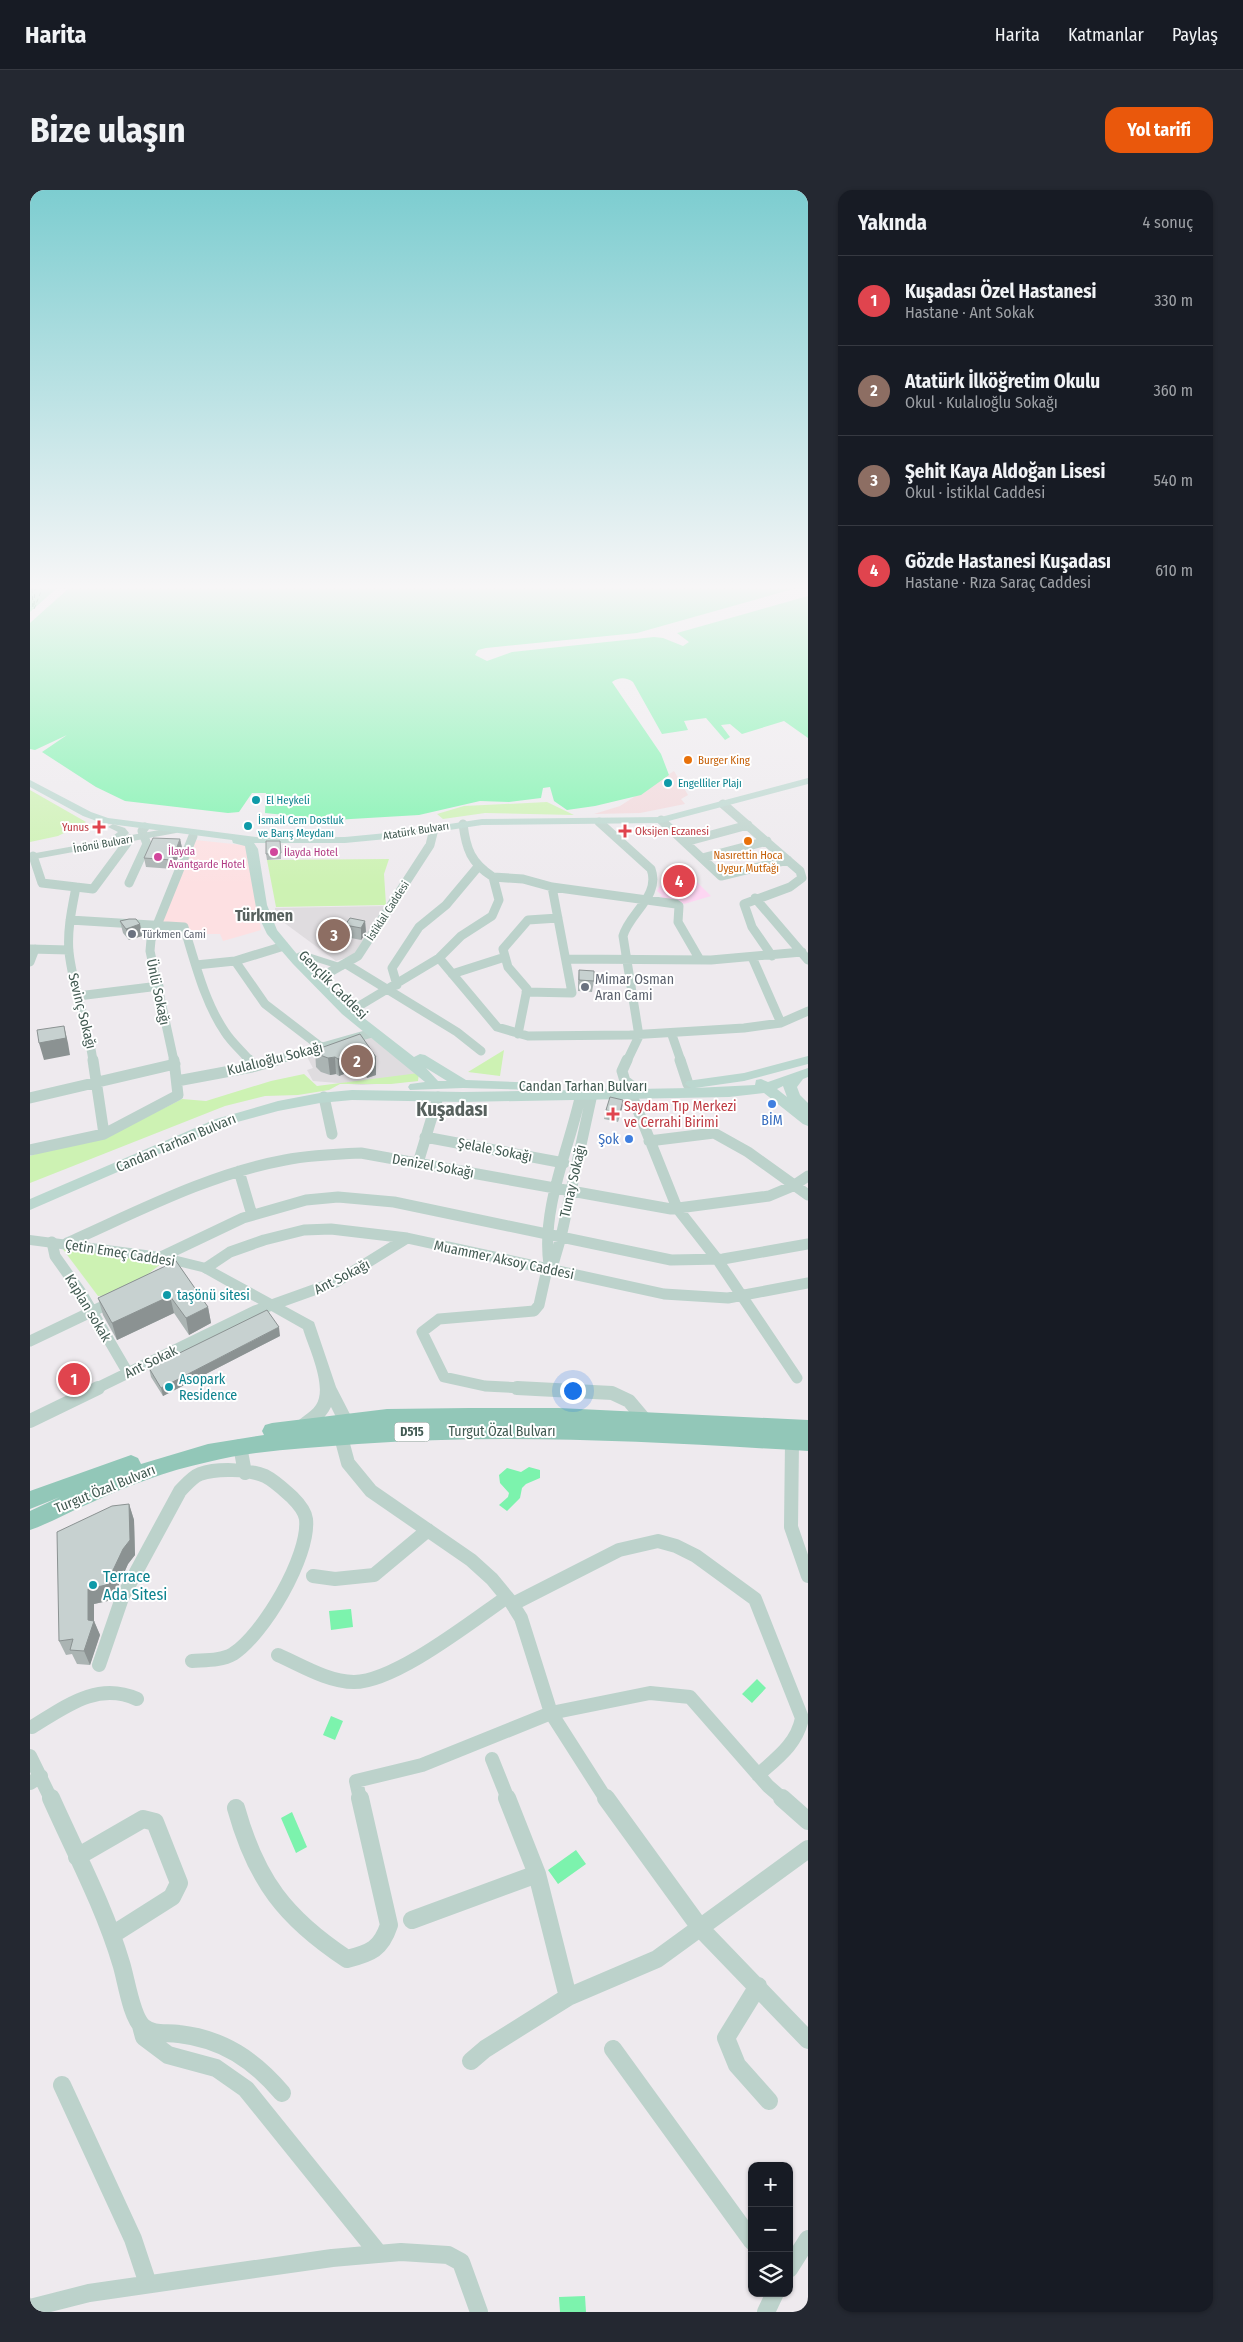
<!DOCTYPE html>
<html lang="tr">
<head>
<meta charset="utf-8">
<style>
  :root { --surface:#171b24; --page:#242831; --text:#f1f3f6; --muted:#9ea1a6; --line:#363941; --accent:#ea580c }
  body { margin:0; font-family:"Fira Sans Condensed",sans-serif; background:var(--page); color:var(--text) }
  .controls { position:absolute; right:15px; bottom:15px; display:grid; overflow:hidden; border-radius:10px; box-shadow:0 1px 4px #0004 }
  .controls button { width:45px; height:45px; display:grid; place-items:center; padding:0; border:0; border-bottom:1px solid var(--line); background:var(--surface); color:var(--text); font:25px sans-serif }
  .you { position:absolute; left:542px; top:1200px; width:18px; height:18px; margin:-12px; border:4px solid #fff; border-radius:50%; background:#1a73e8; box-shadow:0 0 0 8px #1a73e833 }
  .badge { display:grid; place-items:center; width:32px; height:32px; border-radius:50%; background:var(--accent); color:#fff; font-size:16px; font-weight:700 }
  .pin { position:absolute; translate:-50% -50%; border:2px solid #fff; box-shadow:0 1px 5px #0006 }
  .list { margin:0; padding:0; list-style:none }
  h2 { display:flex; justify-content:space-between; align-items:center; height:65px; margin:0; padding:0 20px; font-size:21px }
  h2 small { font-size:16px; font-weight:400; color:var(--muted) }
  .list li { display:grid; grid-template-columns:32px 1fr auto; gap:15px; align-items:center; box-sizing:border-box; height:90px; padding:0 20px; border-top:1px solid var(--line) }
  .list b { display:block; font-size:19px; white-space:nowrap }
  .list p { margin:0; font-size:16px; white-space:nowrap; color:var(--muted) }
  .list em { font-size:16px; font-style:normal; color:var(--muted) }
  .icon { flex:none; width:28px; height:28px; fill:none; stroke:currentColor; stroke-width:2; stroke-linecap:round; stroke-linejoin:round }
  .map { position:relative; flex:none; width:778px; height:2122px; overflow:hidden; border-radius:15px }
  header { display:flex; align-items:center; gap:30px; box-sizing:border-box; height:70px; padding:0 25px; background:var(--surface); border-bottom:1px solid var(--line) }
  header strong { font-size:24px }
  nav { display:flex; gap:28px; margin-inline-start:auto; font-size:18px }
  .intro { display:flex; align-items:center; justify-content:space-between; box-sizing:border-box; height:120px; padding:0 30px }
  h1 { margin:0; font-size:35px }
  .button { padding:12px 22px; border-radius:15px; background:var(--accent); color:#fff; font-size:18px; font-weight:700 }
  main { display:flex; gap:30px; padding:0 30px }
  aside { flex:1; background:var(--surface); border-radius:15px; box-shadow:0 1px 4px #0004 }
  .map>svg:first-child { display:block }
  .commercial { fill:#fde0e2 }
  .education { fill:#dfdcdf }
  .medical { fill:#fdd6f2 }
  .green { fill:#cdf2b3 }
  .sand { fill:#f2d8db }
  .water { fill:#7cf3ad }
  .lines { fill:none; stroke-linecap:round; stroke-linejoin:round }
  .ferry { stroke:#04883a; stroke-width:1; stroke-dasharray:4 3; stroke-linecap:butt }
  .minor-far3 { stroke:#bcd2cb; stroke-width:9 }
  .minor-far2 { stroke:#bcd2cb; stroke-width:11 }
  .minor-far1 { stroke:#bcd2cb; stroke-width:14 }
  .minor { stroke:#bcd2cb; stroke-width:18 }
  .tertiary { fill:#bcd2cb; fill-rule:evenodd }
  .secondary { fill:#bbd7cf; fill-rule:evenodd }
  .trunk { fill:#92c7b8; fill-rule:evenodd }
  .wall { fill:#abb4b3 }
  .shaded-wall { fill:#8b9292 }
  .building { fill:#c7d1d0; stroke:#8b9292 }
  .food-dot { fill:#e8710a; stroke:#fff; stroke-width:2 }
  .culture-dot { fill:#0f9aa8; stroke:#fff; stroke-width:2 }
  .health-dot { fill:#e0444e; stroke:#fff; stroke-width:2 }
  .hotel-dot { fill:#d1479c; stroke:#fff; stroke-width:2 }
  .worship-dot { fill:#6b7280; stroke:#fff; stroke-width:2 }
  .shop-dot { fill:#3f7fe0; stroke:#fff; stroke-width:2 }
  .labels { text-anchor:middle; dominant-baseline:central; stroke-width:4; stroke-linejoin:round; paint-order:stroke }
  .far-food-label { font-size:11px; fill:#c56008; stroke:#fff; text-anchor:start }
  .far-culture-label { font-size:11px; fill:#0d838f; stroke:#fff; text-anchor:start }
  .far-health-label { font-size:11px; fill:#be3a42; stroke:#fff; text-anchor:end }
  .far-street-label { font-size:11px; fill:#425a52; stroke:#fff }
  .far-hotel-label { font-size:11px; fill:#b23c85; stroke:#fff; text-anchor:start }
  .far-worship-label { font-size:11px; fill:#5b616d; stroke:#fff; text-anchor:start }
  .shield { fill:#fff; stroke:#7b8c86; stroke-width:1 }
  .shield-label { font-size:12px; font-weight:bold; fill:#425a52 }
  .worship-label { font-size:14px; fill:#5b616d; stroke:#fff; text-anchor:start }
  .street-label { font-size:14px; fill:#425a52; stroke:#fff }
  .health-label { font-size:14px; fill:#be3a42; stroke:#fff; text-anchor:start }
  .shop-label { font-size:14px; fill:#366cbe; stroke:#fff }
  .culture-label { font-size:14px; fill:#0d838f; stroke:#fff; text-anchor:start }
  .far-district-label { font-size:16px; font-weight:bold; fill:#57615e; stroke:#fff }
  .near-culture-label { font-size:16px; fill:#0d838f; stroke:#fff; text-anchor:start }
  .district-label { font-size:19px; font-weight:bold; fill:#57615e; stroke:#fff }
</style>
</head>
<body>
<header>
<strong>Harita</strong>
<nav><a>Harita</a><a>Katmanlar</a><a>Paylaş</a></nav>
</header>
<div class="intro"><h1>Bize ulaşın</h1><a class="button">Yol tarifi</a></div>
<main>
<div class="map">
<svg width="778" height="2122" viewBox="0 0 778 2122">
  <rect width="100%" height="100%" fill="#eeeaee"/>
  <path class="commercial" d="M165,650L213,655L219,658L231,740L193,751L190,744H159L132,732Z"/>
  <path class="education" d="M356,716L325,765L306,771L245,726V718Z
    M340,847L384,877L388,891L332,895L283,891L277,880L283,878L276,865Z"/>
  <path class="medical" d="M652,677L681,706L654,714L630,707L632,705L627,701L638,681Z"/>
  <path class="green" d="M0,600L56,632L28,646L0,652Z
    M517,612L544,625L455,623L413,629L407,624L434,616Z
    M359,669L354,684L356,715L246,717L237,670Z
    M474,860L470,886L438,882Z
    M389,883L388,891L361,894H310L299,900L268,905L235,906L195,916L0,993V966L128,921L152,909L176,911L241,891L274,884L287,896Z
    M32,1058L132,1073C113,1088 93,1105 68,1106Z"/>
  <path class="sand" d="M644,581L658,605L651,609L655,614L610,623L564,624L590,616Z"/>
  <path class="water" d="M0,399H26L0,422Z
    M38,399H763L607,443L456,458L448,460L445,465L457,471L482,462L624,447L633,448L653,456L659,452L647,443L778,406V548L754,531L712,544L700,534L691,535L700,547L695,550L676,528L654,531L658,540L632,544L603,492C596,487 589,487 582,492L631,564L639,585L611,605L565,616L537,620L524,611L520,597L513,598L511,608L479,612L450,611L389,625L304,630L235,623L236,603H222L209,622L198,623L95,611L66,597L12,562L37,545L5,560L0,559V433Z
    M499,1277L510,1280V1288L496,1294L492,1298L490,1308L477,1321L469,1315L478,1307L479,1303L470,1293L469,1285L477,1278L491,1282Z
    M321,1419L323,1437L301,1440L299,1421Z
    M727,1489L736,1498L722,1513L712,1504Z
    M301,1526L313,1531L305,1550L293,1545Z
    M262,1622L277,1657L266,1663L251,1628Z
    M546,1660L556,1674L528,1694L518,1680Z
    M555,2106L556,2122H530L529,2107Z"/>
  <g class="lines">
    <path class="ferry" d="M2,399L3,418
      M4,415L5,399
      M4,419L12,399"/>
    <path class="minor-far3" d="M693,614L770,681L772,688L760,697L714,714L722,737L742,766
      M631,630L691,686L758,670
      M569,632L621,679C631,706 599,723 593,746L609,846L597,871
      M655,652L718,635
      M3,666L12,693L63,699L100,649
      M672,668L737,651
      M463,687L493,689L522,697L646,714L649,716L648,732L670,770
      M99,693L117,654L112,641L115,637
      M46,697C42,718 37,740 39,762C43,799 58,834 63,871
      M725,708L778,770
      M40,730L154,737C165,772 174,811 195,842C202,853 212,861 220,871
      M254,756L205,771L235,814L291,857
      M0,759L39,760
      M722,767L751,833
      M409,768L467,837L498,846L600,845L714,838L751,833L778,821
      M536,769L681,770L772,762
      M0,772L5,759
      M316,774L427,842L451,861
      M166,775L205,771
      M422,784L475,767
      M293,786L328,766L400,655L404,639
      M367,795L362,778L389,737L416,715L447,678
      M496,802L542,803L522,697
      M48,806L129,796
      M324,819L409,768L431,746L462,726L469,710L463,687C441,673 436,659 433,634
      M488,844L497,799L478,777L473,759L498,730L528,728
      M642,845L651,871
      M144,871L120,761L121,750L163,646
      M243,871L342,843"/>
    <path class="minor-far2" d="M63,870L74,944
      M219,870L224,876
      M597,870L592,881L595,891L603,897
      M650,870L658,894
      M147,891L222,877L247,870
      M601,903L647,1018L687,1069L767,1188
      M294,907L302,944
      M0,908L145,874
      M395,947L534,973
      M619,951L684,943L718,962L778,1005
      M0,960L74,944L148,905L144,870
      M388,973L408,907
      M209,981L222,1025
      M22,1052L25,1066L52,1104L98,1183
      M37,1053C107,1022 179,984 255,970C280,965 305,964 331,963L641,1019L739,1006L763,996L778,986
      M131,1067L213,1028L276,1010L308,1007L364,1012L641,1070L693,1069L778,1054
      M519,1075C511,1018 539,959 551,904
      M176,1078L200,1062L234,1050L274,1040L301,1039L377,1048L634,1104L698,1108L778,1093
      M0,1151L84,1111
      M65,1199L225,1121L306,1092L377,1048
      M510,1199L455,1196L414,1187L392,1142L409,1129L504,1121L509,1115L517,1079L524,1071L531,1047L562,904"/>
    <path class="minor-far1" d="M487,1198L582,1203L599,1211L615,1230
      M0,1231L68,1198
      M311,1247L318,1273L341,1301L441,1370L462,1389L481,1412L491,1428L521,1523L576,1609
      M762,1252L761,1337L778,1386
      M210,1256L215,1283
      M283,1386L305,1389L344,1385L398,1340
      M483,1414L589,1360L628,1351L646,1356L666,1366L725,1409L772,1528C767,1554 747,1568 728,1585
      M248,1465C271,1475 298,1492 324,1492C365,1492 442,1431 477,1407
      M69,1475L92,1408L150,1301C156,1295 162,1287 170,1284C187,1278 218,1279 235,1286C245,1291 254,1300 262,1307C268,1313 275,1321 276,1329C280,1366 233,1445 203,1464C191,1471 175,1470 162,1471
      M2,1537C35,1517 67,1491 107,1509
      M0,1566L21,1609
      M462,1569L478,1609
      M0,1593L11,1586
      M330,1609L326,1591L392,1575L521,1523L620,1503L660,1507L738,1596L753,1609"/>
    <path class="minor" d="M21,1608C45,1662 74,1716 91,1773C96,1788 101,1827 113,1837C124,1846 136,1842 149,1844C193,1849 224,1870 252,1903
      M477,1608L507,1684L538,1807
      M576,1608L671,1739L778,1850
      M752,1608L778,1631
      M206,1618C226,1690 255,1728 317,1769C341,1763 351,1759 359,1735L330,1608
      M47,1667L113,1629L125,1632L149,1693L142,1707L82,1745
      M382,1730L507,1684
      M728,1796L696,1848L707,1875L739,1911
      M111,1836L114,1847L138,1865L186,1878L216,1899L349,2064
      M583,1859L722,2051
      M441,1871L455,1859L538,1807L627,1769L778,1659
      M32,1895L103,2049L118,2094
      M759,2079L778,2049
      M0,2118L59,2103L302,2068L371,2062L418,2065L431,2072L449,2122
      M736,2122L745,2103"/>
    <path class="tertiary" d="M83,634L95,638L99,643L96,646L146,637L151,640L146,643L0,670V664L78,650L88,642L78,637Z
      M272,761L316,775L318,777L312,780L268,766L266,764Z
      M0,1045L131,1062L176,1073L284,1132L306,1197L324,1232L321,1237L316,1238L311,1237L301,1217C295,1229 284,1239 271,1243L266,1242L263,1237C268,1228 280,1224 286,1215C298,1197 279,1159 273,1139L172,1082L131,1072L0,1055Z"/>
    <path class="secondary" d="M778,588V594L631,633L452,635L367,648L315,653H224L228,659L237,715L247,740L271,769L321,818L384,867L390,864L395,865L436,890L512,893L514,896L512,899L507,900L433,898L380,900L378,897L380,894L395,892L312,824L263,774L237,744L227,723L215,656L203,653L202,650L72,633L53,626L0,597V590L61,622L78,628L234,648L315,647L367,642L452,629L631,627ZM396,878L417,891H408Z
      M778,866V874L714,891L665,898L725,895L726,890L731,889L738,892L778,878V887L773,889L767,897L770,905L778,913V936L773,934L734,903L699,907L433,912L322,910L290,913L248,921L196,935L0,1020V1009L186,929L248,911L290,903L322,900L433,902L661,898L655,894L657,891L714,883ZM753,896L757,907L747,899Z"/>
    <path class="trunk" d="M439,1218H529L778,1230V1261C628,1252 478,1243 328,1254C278,1258 227,1260 178,1272C136,1281 97,1296 58,1314C39,1322 20,1333 0,1340V1321L30,1307L0,1319V1301L101,1265L108,1268L111,1274L178,1254L234,1245L232,1241L235,1235L242,1233L357,1219Z"/>
  </g>
  <path class="wall" d="M150,649L152,658L143,679L116,677L114,668Z
    M251,656V669L237,670L236,664Z
    M90,731L110,734L112,746L99,750L93,743Z
    M335,731L336,743L331,750L316,747L315,735Z
    M549,780L564,791L562,802L548,801V792Z
    M285,860L346,867V885L337,888L334,885L322,886L319,882L309,886L306,884L300,885L291,882L286,877Z
    M593,910L592,918L588,932L574,929L576,920Z
    M146,1071L178,1117L181,1133L159,1145L144,1123L87,1150L73,1125L68,1108Z
    M250,1146L133,1206L121,1187L119,1178Z
    M99,1314L104,1330L105,1365L98,1374L82,1410L64,1414V1431L70,1445L60,1475L47,1474L42,1464L36,1465L29,1451Z"/>
  <path class="shaded-wall" d="M150,649L152,658L143,679L142,670Z
    M335,731L336,743L331,750V738Z
    M110,734L112,746L99,750L96,739Z
    M34,836L38,853L40,865L14,870L9,853Z
    M318,865L319,882L309,886L308,869Z
    M305,867L306,884L300,885L298,868Z
    M346,867V885L337,888L336,871Z
    M593,910L592,918L588,932L590,923Z
    M140,1106L144,1123L87,1150L82,1133Z
    M178,1117L181,1133L159,1145L156,1128Z
    M249,1137L250,1146L133,1206L131,1198Z
    M99,1314L104,1330L105,1365L98,1374L82,1410L64,1414V1431L70,1445L60,1475L54,1461L58,1430V1399Z"/>
  <path class="building" d="M123,648L150,649L142,670L114,668Z
    M236,651H250L251,663L236,664Z
    M320,728L335,731L331,738L315,735Z
    M99,729H106L110,734L96,739L90,731Z
    M549,780L564,781V791L549,790Z
    M34,836L36,848L9,853L7,840Z
    M330,844L346,867L336,871L334,868L321,869L318,865L308,869L305,867L298,868L290,865L285,860Z
    M580,907L593,910L590,923L576,920Z
    M146,1071L178,1117L156,1128L140,1106L82,1133L68,1108Z
    M237,1120L249,1137L131,1198L119,1178Z
    M99,1314L100,1350L93,1359L76,1395L58,1399V1430L64,1431L54,1461L40,1460L43,1449L29,1451L27,1342L82,1316Z"/>
  <linearGradient id="sky" x2="0" y2="1"><stop stop-color="#7dcdd0"/><stop offset="0.57" stop-color="#f7f6f7"/><stop offset="1" stop-color="#f7f6f7" stop-opacity="0"/></linearGradient>
  <rect width="778" height="696" fill="url(#sky)"/>
  <g class="food-dot">
    <circle cx="658" cy="570" r="5"/>
    <circle cx="718" cy="651" r="5"/>
  </g>
  <g class="culture-dot">
    <circle cx="638" cy="593" r="5"/>
    <circle cx="226" cy="610" r="5"/>
    <circle cx="218" cy="636" r="5"/>
    <circle cx="137" cy="1105" r="5"/>
    <circle cx="139" cy="1197" r="5"/>
    <circle cx="63" cy="1395" r="5"/>
  </g>
  <g class="health-dot">
    <path d="M66.5 629.5h5v5h5v5h-5v5h-5v-5h-5v-5h5z"/>
    <path d="M592.5 633.5h5v5h5v5h-5v5h-5v-5h-5v-5h5z"/>
    <path d="M580.5 916.5h5v5h5v5h-5v5h-5v-5h-5v-5h5z"/>
  </g>
  <g class="hotel-dot">
    <circle cx="244" cy="662" r="5"/>
    <circle cx="128" cy="667" r="5"/>
  </g>
  <g class="worship-dot">
    <circle cx="102" cy="744" r="5"/>
    <circle cx="555" cy="797" r="5"/>
  </g>
  <g class="shop-dot">
    <circle cx="742" cy="914" r="5"/>
    <circle cx="599" cy="949" r="5"/>
  </g>
  <g class="labels">
    <g class="far-food-label">
      <text x="668" y="570">Burger King</text>
      <text x="718" y="665" text-anchor="middle">Nasırettin Hoca<tspan x="718" dy="13">Uygur Mutfağı</tspan></text>
    </g>
    <g class="far-culture-label">
      <text x="648" y="593">Engelliler Plajı</text>
      <text x="236" y="610">El Heykeli</text>
      <text x="228" y="630">İsmail Cem Dostluk<tspan x="228" dy="13">ve Barış Meydanı</tspan></text>
    </g>
    <g class="far-health-label">
      <text x="59" y="637">Yunus</text>
      <text x="605" y="641" text-anchor="start">Oksijen Eczanesi</text>
    </g>
    <g class="far-street-label">
      <text transform="translate(386 641) rotate(-9)">Atatürk Bulvarı</text>
      <text transform="translate(73 654) rotate(-10)">İnönü Bulvarı</text>
      <text transform="translate(358 721) rotate(-57)">İstiklal Caddesi</text>
    </g>
    <g class="far-hotel-label">
      <text x="138" y="661">İlayda<tspan x="138" dy="13">Avantgarde Hotel</tspan></text>
      <text x="254" y="662">İlayda Hotel</text>
    </g>
    <g class="far-worship-label">
      <text x="112" y="744">Türkmen Cami</text>
    </g>
    <rect class="shield" x="364.5" y="1232.5" width="35" height="19" rx="4"/>
    <g class="shield-label">
      <text x="382" y="1242">D515</text>
    </g>
    <g class="worship-label">
      <text x="565" y="789">Mimar Osman<tspan x="565" dy="16">Aran Cami</tspan></text>
    </g>
    <g class="street-label">
      <text transform="translate(303 795) rotate(45)">Gençlik Caddesi</text>
      <text transform="translate(128 802) rotate(78)">Ünlü Sokağı</text>
      <text transform="translate(52 821) rotate(76)">Sevinç Sokağı</text>
      <text transform="translate(245 869) rotate(-14)">Kulalıoğlu Sokağı</text>
      <text x="553" y="896">Candan Tarhan Bulvarı</text>
      <text transform="translate(146 953) rotate(-23)">Candan Tarhan Bulvarı</text>
      <text transform="translate(465 960) rotate(11)">Şelale Sokağı</text>
      <text transform="translate(403 976) rotate(10)">Denizel Sokağı</text>
      <text transform="translate(543 991) rotate(-77)">Tunay Sokağı</text>
      <text transform="translate(90 1063) rotate(9)">Çetin Emeç Caddesi</text>
      <text transform="translate(474 1070) rotate(12)">Muammer Aksoy Caddesi</text>
      <text transform="translate(312 1087) rotate(-27)">Ant Sokağı</text>
      <text transform="translate(58 1118) rotate(59)">Kaplan sokak</text>
      <text transform="translate(121 1172) rotate(-26)">Ant Sokak</text>
      <text x="472" y="1241">Turgut Özal Bulvarı</text>
      <text transform="translate(75 1299) rotate(-22)">Turgut Özal Bulvarı</text>
    </g>
    <g class="health-label">
      <text x="594" y="916">Saydam Tıp Merkezi<tspan x="594" dy="16">ve Cerrahi Birimi</tspan></text>
    </g>
    <g class="shop-label">
      <text x="742" y="930">BİM</text>
      <text x="589" y="949" text-anchor="end">Şok</text>
    </g>
    <g class="culture-label">
      <text x="147" y="1105">taşönü sitesi</text>
      <text x="149" y="1189">Asopark<tspan x="149" dy="16">Residence</tspan></text>
    </g>
    <g class="far-district-label">
      <text x="234" y="725">Türkmen</text>
    </g>
    <g class="near-culture-label">
      <text x="73" y="1386">Terrace<tspan x="73" dy="18">Ada Sitesi</tspan></text>
    </g>
    <g class="district-label">
      <text x="422" y="919">Kuşadası</text>
    </g>
  </g>
</svg>
<div class="controls">
<button>+</button>
<button>−</button>
<button><svg class="icon" aria-label="layers" viewBox="0 0 24 24"><path d="M12 4l9 5-9 5-9-5zM3 14l9 5 9-5"/></svg></button>
</div>
<div class="you"></div>
<div class="pin badge" style="left:44px;top:1189px;background:#e0444e">1</div>
<div class="pin badge" style="left:327px;top:871px;background:#8d6e63">2</div>
<div class="pin badge" style="left:304px;top:745px;background:#8d6e63">3</div>
<div class="pin badge" style="left:649px;top:691px;background:#e0444e">4</div>
</div>
<aside>
<h2>Yakında<small>4 sonuç</small></h2>
<ul class="list">
<li><span class="badge" style="background:#e0444e">1</span><div><b>Kuşadası Özel Hastanesi</b><p>Hastane · Ant Sokak</p></div><em>330 m</em></li>
<li><span class="badge" style="background:#8d6e63">2</span><div><b>Atatürk İlköğretim Okulu</b><p>Okul · Kulalıoğlu Sokağı</p></div><em>360 m</em></li>
<li><span class="badge" style="background:#8d6e63">3</span><div><b>Şehit Kaya Aldoğan Lisesi</b><p>Okul · İstiklal Caddesi</p></div><em>540 m</em></li>
<li><span class="badge" style="background:#e0444e">4</span><div><b>Gözde Hastanesi Kuşadası</b><p>Hastane · Rıza Saraç Caddesi</p></div><em>610 m</em></li>
</ul>
</aside>
</main>
</body>
</html>
